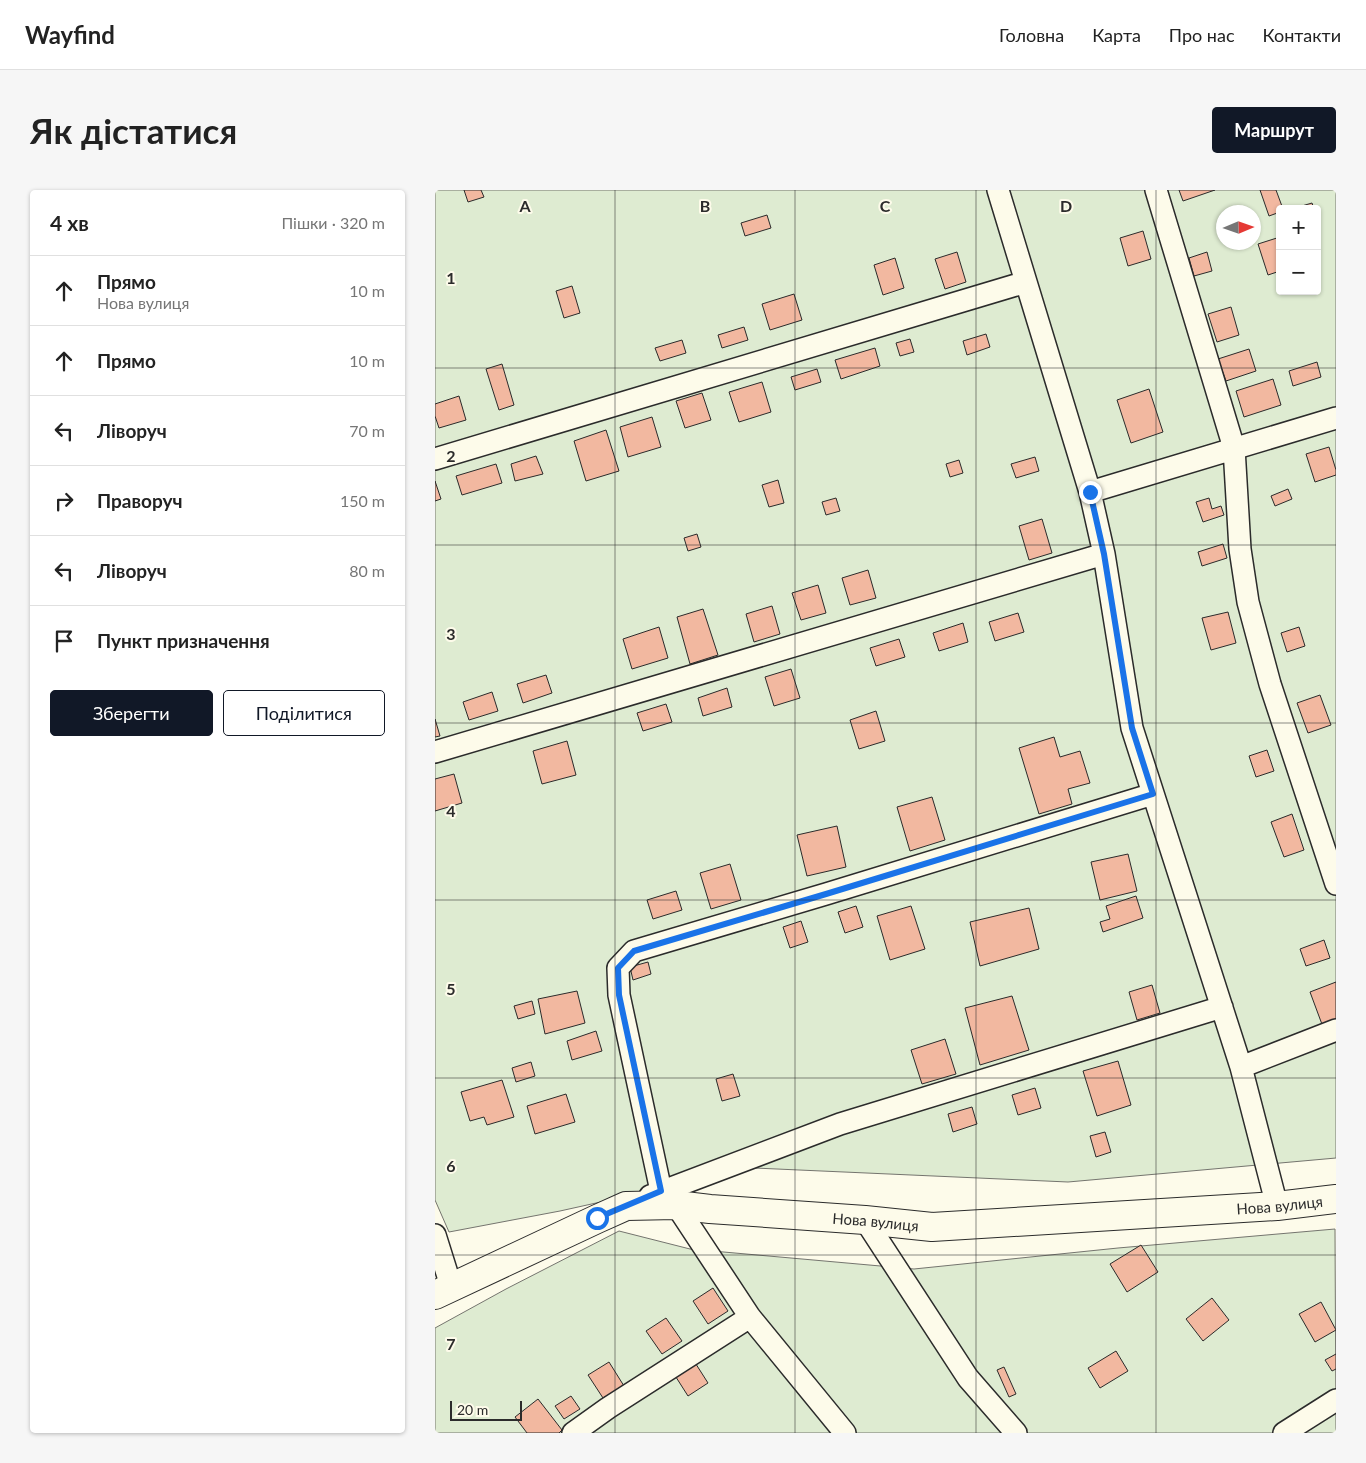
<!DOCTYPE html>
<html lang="uk">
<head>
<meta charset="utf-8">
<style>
  :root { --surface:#fff; --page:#f6f6f6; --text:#222; --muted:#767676; --line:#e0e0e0; --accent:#111827 }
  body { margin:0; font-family:Lato,sans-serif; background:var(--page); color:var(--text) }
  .controls { position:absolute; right:15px; top:15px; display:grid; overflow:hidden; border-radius:5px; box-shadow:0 1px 4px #0004 }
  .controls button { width:45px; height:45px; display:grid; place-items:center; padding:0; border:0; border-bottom:1px solid var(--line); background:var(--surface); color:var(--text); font:25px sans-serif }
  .compass { position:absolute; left:781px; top:15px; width:45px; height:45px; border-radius:50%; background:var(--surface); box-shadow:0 1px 4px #0004; rotate:88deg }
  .scale { position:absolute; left:15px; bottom:12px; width:72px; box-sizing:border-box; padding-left:5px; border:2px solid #2b2b2b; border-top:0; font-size:14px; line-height:18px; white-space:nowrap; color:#2b2b2b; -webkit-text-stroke:4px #fdfbea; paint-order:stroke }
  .stop { position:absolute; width:15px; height:15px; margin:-11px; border:4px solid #1a73e8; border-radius:50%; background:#fff }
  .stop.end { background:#1a73e8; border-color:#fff; box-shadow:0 1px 5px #0008 }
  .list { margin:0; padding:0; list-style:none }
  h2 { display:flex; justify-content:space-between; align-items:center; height:65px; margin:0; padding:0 20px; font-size:21px }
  h2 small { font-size:16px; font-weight:400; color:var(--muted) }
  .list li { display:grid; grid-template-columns:32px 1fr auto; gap:15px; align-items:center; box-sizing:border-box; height:70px; padding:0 20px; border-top:1px solid var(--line) }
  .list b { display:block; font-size:19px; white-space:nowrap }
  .list p { margin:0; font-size:16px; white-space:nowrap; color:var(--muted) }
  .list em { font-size:16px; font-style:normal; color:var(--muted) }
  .actions { display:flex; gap:10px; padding:15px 20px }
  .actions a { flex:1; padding:11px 0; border:1px solid var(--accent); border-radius:5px; text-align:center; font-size:18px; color:var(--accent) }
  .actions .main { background:var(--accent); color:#fff }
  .icon { flex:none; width:28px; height:28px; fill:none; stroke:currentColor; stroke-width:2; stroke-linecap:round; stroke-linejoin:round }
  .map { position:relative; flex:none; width:901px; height:1243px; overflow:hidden; border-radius:5px }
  header { display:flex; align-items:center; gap:30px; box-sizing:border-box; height:70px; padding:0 25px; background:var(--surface); border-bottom:1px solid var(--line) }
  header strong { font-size:24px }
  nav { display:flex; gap:28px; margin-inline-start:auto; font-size:18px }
  .intro { display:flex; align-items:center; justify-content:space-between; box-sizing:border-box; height:120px; padding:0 30px }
  h1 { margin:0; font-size:35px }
  .button { padding:12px 22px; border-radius:5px; background:var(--accent); color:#fff; font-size:18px; font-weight:700 }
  main { display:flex; gap:30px; padding:0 30px }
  aside { flex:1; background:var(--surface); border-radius:5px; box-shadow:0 1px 4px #0004 }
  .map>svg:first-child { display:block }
  .green { fill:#deebd1; stroke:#74746e; fill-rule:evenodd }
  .building { fill:#f2b8a0; stroke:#2b2b2b }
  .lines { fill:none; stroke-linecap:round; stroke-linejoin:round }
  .street-casing { stroke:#2b2b2b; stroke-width:24 }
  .secondary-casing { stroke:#2b2b2b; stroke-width:30 }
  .street { stroke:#fdfbea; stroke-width:21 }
  .secondary { stroke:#fdfbea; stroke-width:28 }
  .route { stroke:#1a73e8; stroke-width:6 }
  .grid { fill:none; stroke:#2b2b2b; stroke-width:1; stroke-opacity:0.55 }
  .labels { text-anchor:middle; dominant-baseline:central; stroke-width:4; stroke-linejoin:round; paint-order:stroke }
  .street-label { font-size:15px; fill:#2b2b2b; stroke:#fdfbea }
  .grid-label { font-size:16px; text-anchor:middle; font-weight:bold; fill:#2b2b2b; stroke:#fdfbea; stroke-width:4; stroke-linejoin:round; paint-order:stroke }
</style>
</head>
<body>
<header>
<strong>Wayfind</strong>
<nav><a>Головна</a><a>Карта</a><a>Про нас</a><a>Контакти</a></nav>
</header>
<div class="intro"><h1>Як дістатися</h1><a class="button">Маршрут</a></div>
<main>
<aside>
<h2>4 хв<small>Пішки · 320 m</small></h2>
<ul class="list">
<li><svg class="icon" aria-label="ahead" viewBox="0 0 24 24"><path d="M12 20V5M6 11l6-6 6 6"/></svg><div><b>Прямо</b><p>Нова вулиця</p></div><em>10 m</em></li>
<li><svg class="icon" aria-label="ahead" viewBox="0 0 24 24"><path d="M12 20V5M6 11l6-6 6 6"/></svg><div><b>Прямо</b></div><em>10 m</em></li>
<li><svg class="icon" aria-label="left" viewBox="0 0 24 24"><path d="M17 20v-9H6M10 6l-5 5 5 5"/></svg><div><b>Ліворуч</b></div><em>70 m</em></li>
<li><svg class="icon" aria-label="right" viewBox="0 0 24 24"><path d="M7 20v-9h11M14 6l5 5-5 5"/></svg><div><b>Праворуч</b></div><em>150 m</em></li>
<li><svg class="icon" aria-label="left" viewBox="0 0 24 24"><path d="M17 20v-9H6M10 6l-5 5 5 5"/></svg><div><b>Ліворуч</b></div><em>80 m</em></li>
<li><svg class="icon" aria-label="arrive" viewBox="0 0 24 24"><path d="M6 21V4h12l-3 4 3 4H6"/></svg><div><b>Пункт призначення</b></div></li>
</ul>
<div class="actions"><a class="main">Зберегти</a><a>Поділитися</a></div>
</aside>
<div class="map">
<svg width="901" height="1243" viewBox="0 0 901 1243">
  <rect width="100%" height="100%" fill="#fdfbea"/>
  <path class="green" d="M0,0H901V968L633,992L319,978L125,1021L14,1042L0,1010ZM845,19H882V101H845ZM788,22H818V52H788Z
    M900,1039L901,1243H0V1138L71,1099L184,1041L255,1059L479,1079L683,1058Z"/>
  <path class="building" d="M29,0H46L49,7L33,12Z
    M744,0H780L748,11Z
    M825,0H841L848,19H845V22L834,26Z
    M877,13L879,19H861L860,18Z
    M332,25L336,38L310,46L306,33Z
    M708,41L716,69L693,76L685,48Z
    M845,47V81L833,85L823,54Z
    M522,62L531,92L510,99L500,69Z
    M772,62L777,81L759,86L754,68Z
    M460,68L469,98L448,105L439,75Z
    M137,96L145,123L129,128L121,101Z
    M359,104L367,130L335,140L327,114Z
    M796,117L804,145L782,152L773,124Z
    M309,137L313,150L287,158L283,145Z
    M551,144L555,157L532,165L528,151Z
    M475,149L479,162L465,166L461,153Z
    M247,150L251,163L225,171L220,158Z
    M440,158L445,176L406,189L400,170Z
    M814,159L821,181L791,191L783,169Z
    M882,172L886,187L858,196L854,181Z
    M67,174L79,215L64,220L51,179Z
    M382,179L386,192L360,200L356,187Z
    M838,189L846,215L809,227L801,201Z
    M327,192L336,222L304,232L294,202Z
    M714,199L728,242L696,253L682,210Z
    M267,203L276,230L250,238L241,211Z
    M24,206L31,230L4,238L0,226V214Z
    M217,227L226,257L193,267L185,237Z
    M171,240L184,281L151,291L139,251Z
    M894,257L901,280V285L880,292L871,264Z
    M101,266L108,284L80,291L76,274Z
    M600,267L604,281L581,288L576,274Z
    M524,270L528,283L515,287L511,274Z
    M61,274L67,293L27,305L21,286Z
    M343,290L349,313L334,317L327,295Z
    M0,291L6,309L0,311Z
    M853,299L857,309L840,316L836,306Z
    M401,308L405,321L391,325L387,312Z
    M774,308L777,319L786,316L789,325L768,332L761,312Z
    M607,329L617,363L594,370L584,336Z
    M262,344L266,357L253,361L249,348Z
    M788,354L792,368L767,376L763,362Z
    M433,380L441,408L415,415L407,388Z
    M383,395L391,423L366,430L357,403Z
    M337,416L345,444L319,452L311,424Z
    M268,419L283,465L255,474L242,427Z
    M793,422L801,453L776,460L767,428Z
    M583,423L589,442L560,451L554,432Z
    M528,433L533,452L504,461L498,443Z
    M224,437L233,468L197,479L188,449Z
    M864,437L870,456L852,462L846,443Z
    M464,449L470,467L441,476L435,458Z
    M356,479L365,508L339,516L330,487Z
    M111,485L117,503L88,513L82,494Z
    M292,498L297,517L268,526L263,508Z
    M57,502L63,521L34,530L28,512Z
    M885,505L896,535L873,543L862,513Z
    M231,514L237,532L208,541L202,523Z
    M441,521L450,551L424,559L415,530Z
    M0,529L5,546L0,547Z
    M619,547L625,567L645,561L655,593L633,599L637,614L604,624L584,558Z
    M132,551L141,585L107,594L98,561Z
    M832,560L839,581L821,587L814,566Z
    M19,584L27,613L0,621V589Z
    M497,607L510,650L475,661L462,617Z
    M857,624L869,660L849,667L836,632Z
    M402,636L411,677L372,686L362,645Z
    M693,664L702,701L665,710L656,672Z
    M295,674L306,710L276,719L265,683Z
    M241,701L247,720L218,729L212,710Z
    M701,706L708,728L668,742L665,732L675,729L671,716Z
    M421,716L428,737L410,743L403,722Z
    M476,716L490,759L455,770L442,726Z
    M594,718L604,759L545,776L535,732Z
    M366,731L373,752L355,758L348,737Z
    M889,750L895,768L871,776L865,759Z
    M213,772L216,784L198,790L195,777Z
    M901,792V832L888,837L875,802Z
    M717,795L725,823L702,830L694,802Z
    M142,801L150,833L110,844L103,809Z
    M577,806L594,860L545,875L530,818Z
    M97,811L100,824L83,829L79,816Z
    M161,841L167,861L137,870L132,851Z
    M510,849L521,884L487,894L476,860Z
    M683,871L696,915L662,926L648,881Z
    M96,872L100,886L81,892L77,878Z
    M298,884L305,906L287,911L281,889Z
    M67,890L79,927L52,935L49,927L35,931L26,902Z
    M600,898L606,918L583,925L577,905Z
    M131,904L140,932L100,944L92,916Z
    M537,917L542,934L518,942L513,924Z
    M670,942L676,962L661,967L655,946Z
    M706,1055L723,1082L692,1102L675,1074Z
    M278,1098L293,1121L273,1134L258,1111Z
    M777,1108L794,1130L768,1151L751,1129Z
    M886,1112L901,1140L880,1152L864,1124Z
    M231,1128L247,1151L227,1164L211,1141Z
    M681,1161L693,1181L665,1198L653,1178Z
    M901,1164V1179L897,1181L890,1170Z
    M259,1171L273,1193L253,1206L239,1184Z
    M174,1172L189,1196L168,1208L153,1185Z
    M569,1177L581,1204L574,1207L562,1180Z
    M136,1206L145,1219L129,1229L120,1216Z
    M103,1209L127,1240L124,1243H92L80,1227Z"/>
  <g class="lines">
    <g class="street-casing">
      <path id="street" d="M563,0L655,302L669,364L697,538L806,877L842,1016
        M721,0L799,258L805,359L813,412L835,494L901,694
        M0,269L591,92
        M655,302L901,228
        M0,562L669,364
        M806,877L901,840
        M215,1006L405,934L787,817
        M430,1030L533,1188L581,1243
        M0,1045L16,1096
        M138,1243L173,1218L315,1127
        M410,1243L315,1127L241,1015L226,1001L184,805L183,778L199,761L391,704L718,604
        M849,1243L901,1210"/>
    </g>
    <g class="secondary-casing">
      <g id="secondary">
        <path id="s1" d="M0,1105L162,1029L191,1016L241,1015L275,1019L430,1030L497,1037L842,1016L901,1009"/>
      </g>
    </g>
    <use href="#street" class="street"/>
    <use href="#secondary" class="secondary"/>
  </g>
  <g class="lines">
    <path class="route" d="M162,1028L226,1001L184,805L183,778L199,761L391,704L718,604L697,538L669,364L655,302"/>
  </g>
  <path class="grid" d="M180,0V1243M360,0V1243M541,0V1243M721,0V1243M0,178H901M0,355H901M0,533H901M0,710H901M0,888H901M0,1065H901"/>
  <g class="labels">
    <g class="street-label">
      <text stroke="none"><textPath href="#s1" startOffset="866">Нова вулиця</textPath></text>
      <text stroke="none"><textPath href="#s1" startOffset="461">Нова вулиця</textPath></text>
    </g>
  </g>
  <g class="grid-label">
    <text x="90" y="22">A</text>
    <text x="270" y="22">B</text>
    <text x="450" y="22">C</text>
    <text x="631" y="22">D</text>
    <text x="16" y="94">1</text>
    <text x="16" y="272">2</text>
    <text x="16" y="450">3</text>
    <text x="16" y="627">4</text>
    <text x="16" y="805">5</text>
    <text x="16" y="982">6</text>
    <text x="16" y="1160">7</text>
  </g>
</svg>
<div class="controls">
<button>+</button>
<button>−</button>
</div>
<svg class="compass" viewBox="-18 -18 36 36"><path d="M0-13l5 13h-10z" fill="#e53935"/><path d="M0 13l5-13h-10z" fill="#767676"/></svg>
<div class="scale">20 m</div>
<div class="stop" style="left:162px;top:1028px"></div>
<div class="stop end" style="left:655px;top:302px"></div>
</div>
</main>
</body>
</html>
